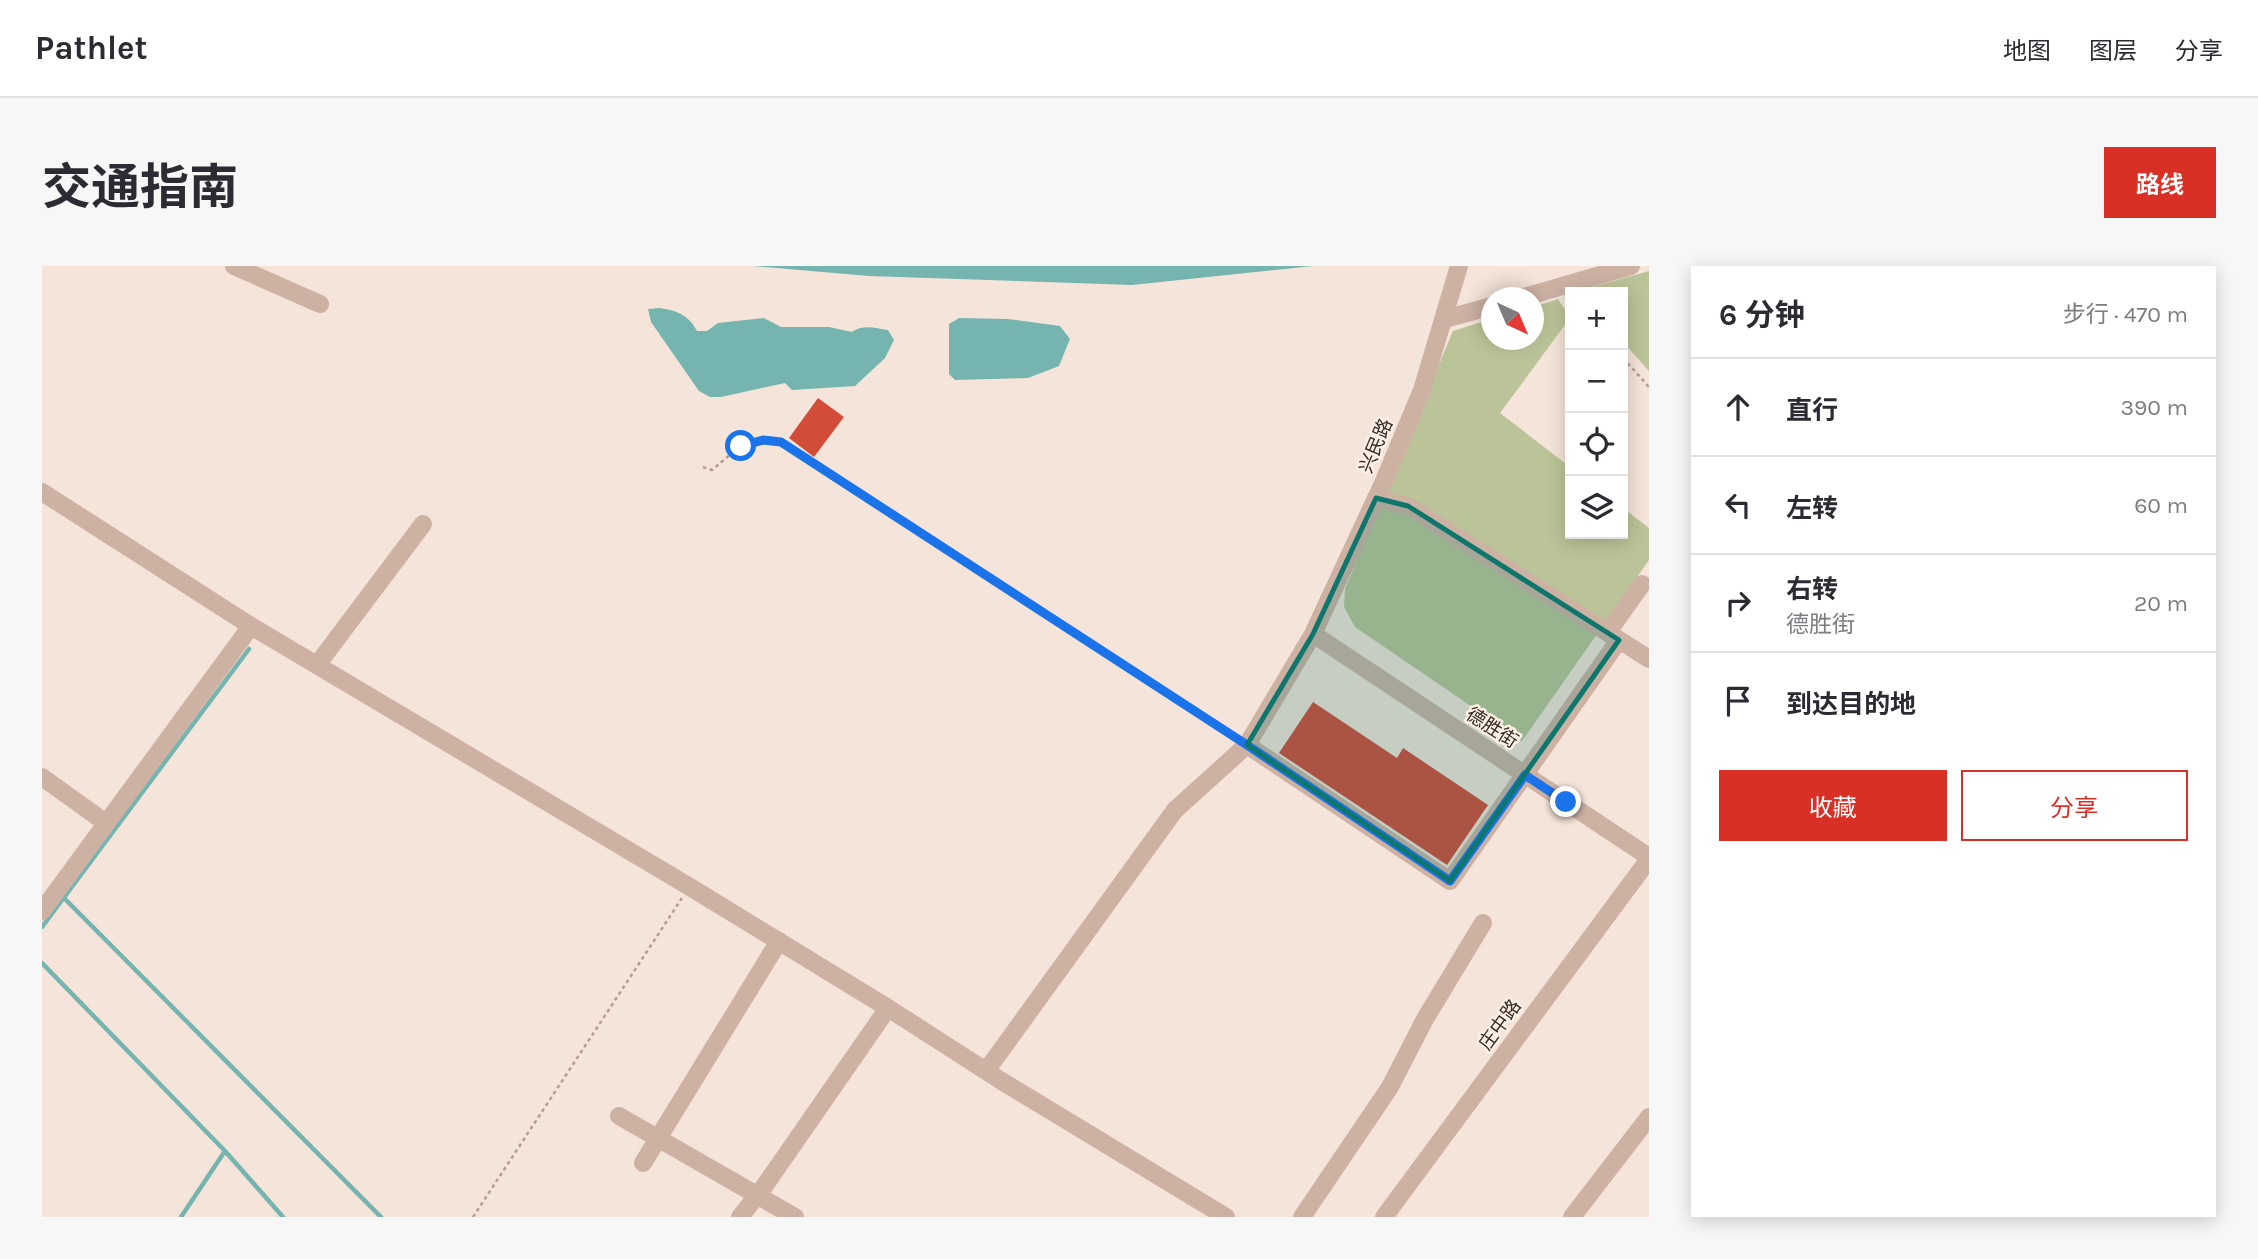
<!DOCTYPE html>
<html lang="zh">
<head>
<meta charset="utf-8">
<style>
  :root { --surface:#fff; --page:#f7f7f7; --text:#2b2b33; --muted:#7c7c81; --line:#e1e1e2; --accent:#d93025 }
  body { margin:0; font-family:Karla,"Noto Sans SC",sans-serif; background:var(--page); color:var(--text) }
  .controls { position:absolute; right:21px; top:21px; display:grid; overflow:hidden; border-radius:0px; box-shadow:0 4px 18px #0003 }
  .controls button { width:63px; height:63px; display:grid; place-items:center; padding:0; border:0; border-bottom:2px solid var(--line); background:var(--surface); color:var(--text); font:35px sans-serif }
  .compass { position:absolute; left:1439px; top:21px; width:63px; height:63px; border-radius:50%; background:var(--surface); box-shadow:0 4px 18px #0003; rotate:136deg }
  .stop { position:absolute; width:21px; height:21px; margin:-16px; border:5px solid #1a73e8; border-radius:50%; background:#fff }
  .stop.end { background:#1a73e8; border-color:#fff; box-shadow:0 2px 7px #0008 }
  .list { margin:0; padding:0; list-style:none }
  h2 { display:flex; justify-content:space-between; align-items:center; height:91px; margin:0; padding:0 28px; font-size:30px }
  h2 small { font-size:23px; font-weight:400; color:var(--muted) }
  .list li { display:grid; grid-template-columns:46px 1fr auto; gap:21px; align-items:center; box-sizing:border-box; height:98px; padding:0 28px; border-top:2px solid var(--line) }
  .list b { display:block; font-size:26px; white-space:nowrap }
  .list p { margin:0; font-size:23px; white-space:nowrap; color:var(--muted) }
  .list em { font-size:23px; font-style:normal; color:var(--muted) }
  .actions { display:flex; gap:14px; padding:21px 28px }
  .actions a { flex:1; padding:16px 0; border:2px solid var(--accent); border-radius:0px; text-align:center; font-size:24px; color:var(--accent) }
  .actions .main { background:var(--accent); color:#fff }
  .icon { flex:none; width:38px; height:38px; fill:none; stroke:currentColor; stroke-width:2; stroke-linecap:round; stroke-linejoin:round }
  .map { position:relative; flex:none; width:1607px; height:951px; overflow:hidden; border-radius:0px }
  header { display:flex; align-items:center; gap:42px; box-sizing:border-box; height:98px; padding:0 35px; background:var(--surface); border-bottom:2px solid var(--line) }
  header strong { font-size:33px }
  nav { display:flex; gap:38px; margin-inline-start:auto; font-size:24px }
  .intro { display:flex; align-items:center; justify-content:space-between; box-sizing:border-box; height:168px; padding:0 42px }
  h1 { margin:0; font-size:49px }
  .button { padding:18px 32px; border-radius:0px; background:var(--accent); color:#fff; font-size:24px; font-weight:700 }
  main { display:flex; gap:42px; padding:0 42px }
  aside { flex:1; background:var(--surface); border-radius:0px; box-shadow:0 4px 18px #0003 }
  .map>svg:first-child { display:block }
  .green { fill:#bbc498 }
  .water { fill:#76b4af }
  .lines { fill:none; stroke-linecap:round; stroke-linejoin:round }
  .stream { stroke:#76b4af; stroke-width:4.5 }
  .building { fill:#d24c3a }
  .path { stroke:#b99b8e; stroke-width:2.5; stroke-dasharray:3.5 3.5; stroke-linecap:butt }
  .minor { stroke:#cdb2a4; stroke-width:18 }
  .route { stroke:#1a73e8; stroke-width:9 }
  .marked { fill:#0f766e; fill-opacity:0.2; stroke:#0f766e; stroke-width:5; stroke-linejoin:round }
  .labels { text-anchor:middle; dominant-baseline:central; stroke-width:5; stroke-linejoin:round; paint-order:stroke }
  .street-label { font-size:19px; fill:#382a26; stroke:#fbefe6 }
</style>
</head>
<body>
<header>
<strong>Pathlet</strong>
<nav><a>地图</a><a>图层</a><a>分享</a></nav>
</header>
<div class="intro"><h1>交通指南</h1><a class="button">路线</a></div>
<main>
<div class="map">
<svg width="1607" height="951" viewBox="0 0 1607 951">
  <rect width="100%" height="100%" fill="#f4e4d9"/>
  <path class="green" d="M1607,5V105L1581,76V26L1536,25Z
    M1516,33L1528,52L1458,147L1528,201V268H1581V242L1607,262V294L1480,475L1313,361L1302,341L1303,323L1411,65L1449,53L1450,74H1492V41Z"/>
  <path class="water" d="M711,0H1271L1090,19L827,10Z
    M617,42C634,44 647,49 655,65H665L676,57L722,52L739,61H787L810,66C820,58 834,62 846,64L852,74L843,92L813,120L750,124L743,117L679,131H668L657,125L609,56L606,43Z
    M917,52L966,53L1018,60L1028,73L1017,100L986,112L913,114L907,108V58Z"/>
  <g class="lines">
    <path class="stream" d="M22,632L339,951
      M0,661L207,383
      M0,697L183,885L241,951
      M139,951L183,885"/>
  </g>
  <path class="building" d="M776,132L802,151L772,191L747,172Z
    M1271,436L1355,492L1361,482L1446,539L1405,599L1237,487Z"/>
  <g class="lines">
    <path class="path" d="M1581,92L1607,121
      M661,201L670,204C696,182 703,173 739,176L1191,469
      M431,951L640,632"/>
    <path class="minor" d="M192,0L278,38
      M1479,32L1589,0
      M1403,53L1450,40
      M0,226L209,360
      M1334,232L1366,240L1607,393
      M1566,366L1600,318
      M1271,368L1607,591
      M275,399L381,258
      M1205,479L1408,615L1577,374
      M0,511L64,557
      M0,645L209,360L648,621L846,742L958,814L1184,951
      M944,805L1133,544L1205,479L1271,368L1342,215L1380,124L1417,0
      M577,850L753,951
      M601,897L737,675
      M698,951L721,922L846,742
      M1260,951L1348,821L1383,753L1441,657
      M1342,951L1607,593
      M1530,951L1607,851"/>
  </g>
  <g class="lines">
    <path class="route" d="M699,180L721,174L739,176L1205,479L1408,615L1483,509L1524,536"/>
  </g>
  <path class="marked" d="M1334,232L1366,240L1577,374L1408,615L1205,479L1271,368Z"/>
  <g class="labels">
    <g class="street-label">
      <text transform="translate(1334 180) rotate(-67)">兴民路</text>
      <text transform="translate(1450 462) rotate(33)">德胜街</text>
      <text transform="translate(1458 759) rotate(-54)">庄中路</text>
    </g>
  </g>
</svg>
<div class="controls">
<button>+</button>
<button>−</button>
<button><svg class="icon" aria-label="locate" viewBox="0 0 24 24"><circle cx="12" cy="12" r="6"/><path d="M12 2v4M12 18v4M2 12h4M18 12h4"/></svg></button>
<button><svg class="icon" aria-label="layers" viewBox="0 0 24 24"><path d="M12 4l9 5-9 5-9-5zM3 14l9 5 9-5"/></svg></button>
</div>
<svg class="compass" viewBox="-18 -18 36 36"><path d="M0-13l5 13h-10z" fill="#e53935"/><path d="M0 13l5-13h-10z" fill="#7c7c81"/></svg>
<div class="stop" style="left:699px;top:180px"></div>
<div class="stop end" style="left:1524px;top:536px"></div>
</div>
<aside>
<h2>6 分钟<small>步行 · 470 m</small></h2>
<ul class="list">
<li><svg class="icon" aria-label="ahead" viewBox="0 0 24 24"><path d="M12 20V5M6 11l6-6 6 6"/></svg><div><b>直行</b></div><em>390 m</em></li>
<li><svg class="icon" aria-label="left" viewBox="0 0 24 24"><path d="M17 20v-9H6M10 6l-5 5 5 5"/></svg><div><b>左转</b></div><em>60 m</em></li>
<li><svg class="icon" aria-label="right" viewBox="0 0 24 24"><path d="M7 20v-9h11M14 6l5 5-5 5"/></svg><div><b>右转</b><p>德胜街</p></div><em>20 m</em></li>
<li><svg class="icon" aria-label="arrive" viewBox="0 0 24 24"><path d="M6 21V4h12l-3 4 3 4H6"/></svg><div><b>到达目的地</b></div></li>
</ul>
<div class="actions"><a class="main">收藏</a><a>分享</a></div>
</aside>
</main>
</body>
</html>
